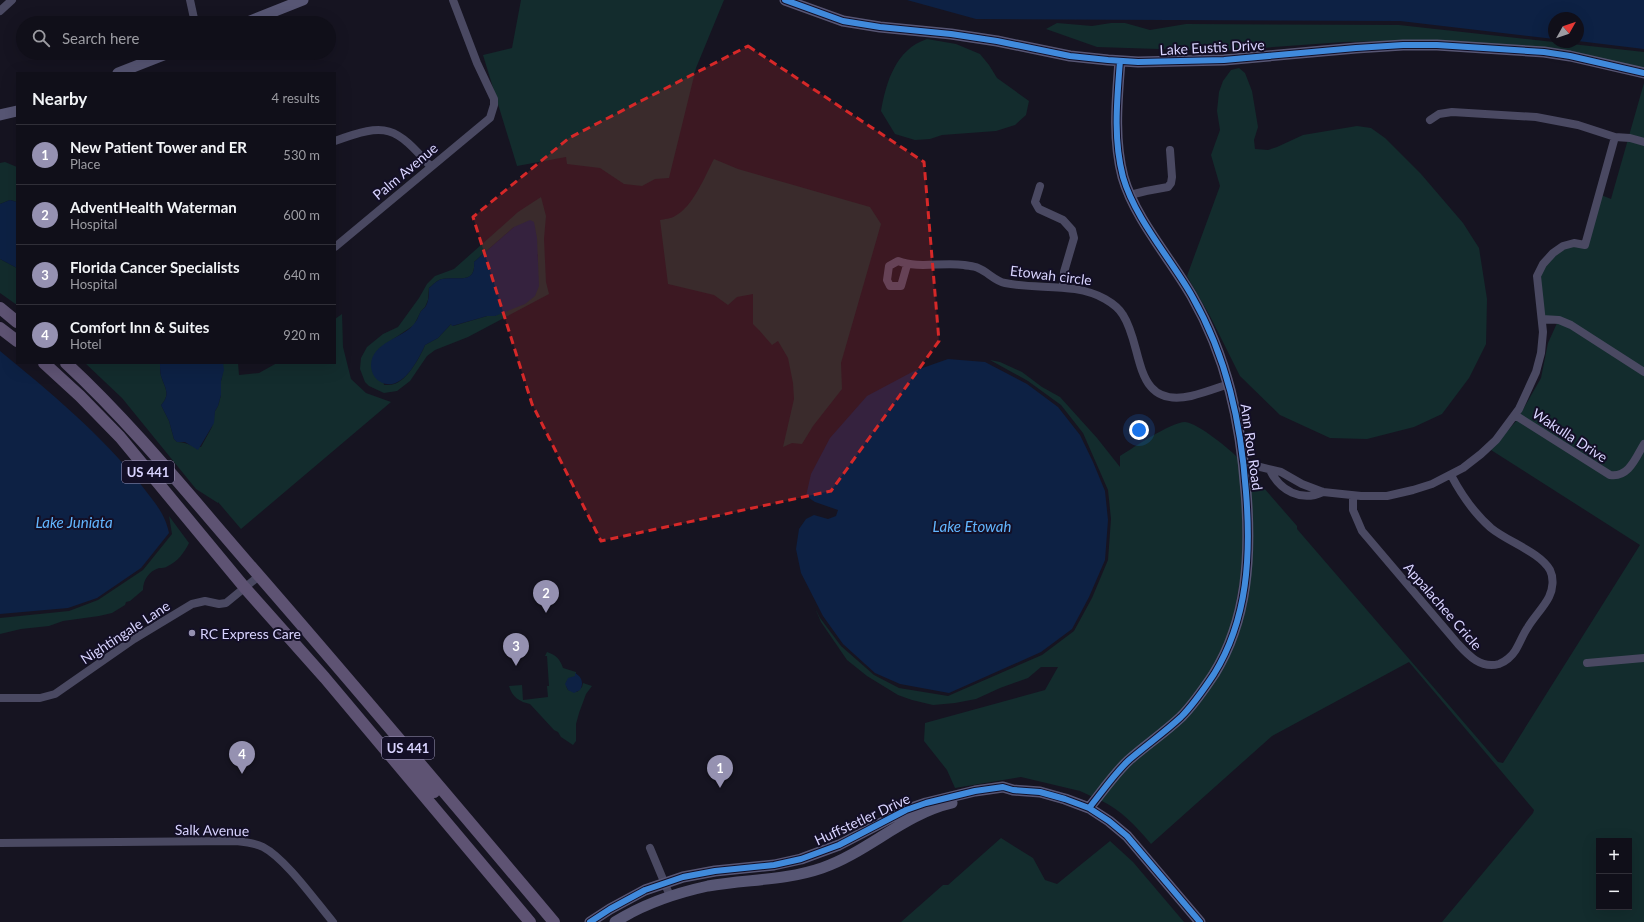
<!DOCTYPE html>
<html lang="en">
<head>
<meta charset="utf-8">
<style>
  :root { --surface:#100f19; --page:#1e1d26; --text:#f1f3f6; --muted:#9c9ca2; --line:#302f38; --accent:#9591b1 }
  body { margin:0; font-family:Lato,sans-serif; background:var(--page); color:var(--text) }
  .controls { position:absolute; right:12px; bottom:12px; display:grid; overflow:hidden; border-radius:0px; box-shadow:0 4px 16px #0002 }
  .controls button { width:36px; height:36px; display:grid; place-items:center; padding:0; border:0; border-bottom:1px solid var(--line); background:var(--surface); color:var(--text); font:20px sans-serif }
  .compass { position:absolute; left:1548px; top:12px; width:36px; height:36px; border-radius:50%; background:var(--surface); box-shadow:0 4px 16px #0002; rotate:50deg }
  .you { position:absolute; left:1139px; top:430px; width:14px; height:14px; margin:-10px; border:3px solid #fff; border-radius:50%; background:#1a73e8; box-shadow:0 0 0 6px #1a73e833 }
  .badge { display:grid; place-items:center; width:26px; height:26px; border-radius:50%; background:var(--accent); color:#fff; font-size:13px; font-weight:700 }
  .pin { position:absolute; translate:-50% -33px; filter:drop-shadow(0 1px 2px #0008) }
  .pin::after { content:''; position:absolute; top:21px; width:14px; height:12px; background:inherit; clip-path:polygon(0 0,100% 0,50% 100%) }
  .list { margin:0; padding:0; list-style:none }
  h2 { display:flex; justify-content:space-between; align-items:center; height:52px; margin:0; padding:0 16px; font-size:17px }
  h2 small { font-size:13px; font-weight:400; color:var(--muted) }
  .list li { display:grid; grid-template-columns:26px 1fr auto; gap:12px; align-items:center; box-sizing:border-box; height:60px; padding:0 16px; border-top:1px solid var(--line) }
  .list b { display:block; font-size:15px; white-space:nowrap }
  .list p { margin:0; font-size:13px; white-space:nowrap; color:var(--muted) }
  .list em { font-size:13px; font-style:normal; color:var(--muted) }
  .icon { flex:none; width:22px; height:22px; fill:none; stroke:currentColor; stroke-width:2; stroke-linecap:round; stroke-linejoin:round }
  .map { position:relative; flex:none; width:1644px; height:922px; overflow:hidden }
  .search { position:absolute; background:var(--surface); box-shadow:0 4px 16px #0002; left:16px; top:16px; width:320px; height:44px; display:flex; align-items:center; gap:10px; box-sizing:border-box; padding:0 14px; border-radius:22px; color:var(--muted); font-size:15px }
  .panel { position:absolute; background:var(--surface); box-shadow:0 4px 16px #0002; left:16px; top:72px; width:320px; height:292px; border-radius:0px }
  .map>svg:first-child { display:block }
  .green { fill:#132c2d; fill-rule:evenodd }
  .water { fill:#0d2144 }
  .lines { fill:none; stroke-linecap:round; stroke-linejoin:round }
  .street { stroke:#4a4962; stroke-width:8 }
  .secondary { stroke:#575674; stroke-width:11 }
  .primary { stroke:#5e5373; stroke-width:12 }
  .cycleway-casing { stroke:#130f26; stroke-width:8 }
  .cycleway { stroke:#408adc; stroke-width:6 }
  .marked { fill:#d62828; fill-opacity:0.2; stroke:#d62828; stroke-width:3; stroke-dasharray:8 5; stroke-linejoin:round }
  .poi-dot { fill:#9591b1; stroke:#130f26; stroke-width:1.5 }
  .labels { text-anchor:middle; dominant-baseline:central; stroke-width:4; stroke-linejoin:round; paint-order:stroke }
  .shield { fill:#130f26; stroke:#9e99be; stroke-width:1 }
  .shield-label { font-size:13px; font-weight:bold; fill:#d9d4ff }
  .street-label { font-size:14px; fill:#d9d4ff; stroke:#130f26 }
  .poi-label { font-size:14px; fill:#d9d4ff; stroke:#130f26; text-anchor:start }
  .water-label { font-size:15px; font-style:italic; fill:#62b6ff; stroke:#130f26 }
</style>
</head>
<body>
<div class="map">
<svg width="1644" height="922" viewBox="0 0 1644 922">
  <rect width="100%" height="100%" fill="#161421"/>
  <path class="green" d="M521,0H724L696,68L669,178L655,179L642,186L624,184L600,168L567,164L566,157L517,166L483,55L512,48Z
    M1057,23L1092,26L1111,23H1125L1150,30L1186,24L1399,25L1644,52V68L1437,40L1344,42L1220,51L1097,47L1046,29Z
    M927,39L956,44L980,54L989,65L997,78L1029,101L1026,115L1015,125L996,131L942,135L930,139L915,140L895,134L881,111C886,82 896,49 927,39Z
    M1239,68L1245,73L1252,91L1258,127L1254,140L1255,149L1268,150L1277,147L1303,135L1357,126L1371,128L1385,138L1421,174L1463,223L1479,248L1487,299L1486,344L1469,378L1442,414L1414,427L1367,439L1330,438L1280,415L1240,376L1210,316L1187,276L1220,186L1211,155L1220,130L1217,111L1219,92L1223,81L1231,70Z
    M1644,83V922H1442L1533,813L1534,810L1409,662L1272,736L1151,844C1136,826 1121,810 1100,800L1120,775L1185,718L1240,627L1249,471L1297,526V529L1498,762L1503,763L1640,545L1491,450L1517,420L1541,378L1548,343L1558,321L1538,315L1540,266L1555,249L1585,243L1601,195L1611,199ZM1599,841H1629V907H1599Z
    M714,159L738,169L870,207L881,224L841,363L842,389L813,426L802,444L792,443L783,447L794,399L793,383L788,358L778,341L772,345L759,330L753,324V294L737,297L728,305L714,295L668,284L660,220C664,219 671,219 675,216C693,207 705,176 714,159Z
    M5,162L17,167V202L10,200L0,204V163Z
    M541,197L546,216L544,239L546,282L549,294L468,337L435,350L427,356L410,381L397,391L384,393L369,386L365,382L360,369L361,358L367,347L383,334L398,327L419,298L427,284L435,276L454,269L518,212ZM514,227L538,255L537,269L495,316H487L453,326L451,324L438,338L425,345C421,355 410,375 400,381C395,385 390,385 384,385L380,348L414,325L421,311L425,307L428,300L429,288C433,285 437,280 442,279C457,276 476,285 474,262Z
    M0,259L17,268V305L0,293Z
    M342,314L343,347L351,379L366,393L391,402L241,529L218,502V503L196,489L122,398L85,363H160C160,367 160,372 161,376C165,388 171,394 161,405L169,421L174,439L177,442C186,442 192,447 201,447L212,427L215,411L218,406L221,395V381L223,372V363H238L239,375L259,373L277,363H335V319Z
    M990,360L1000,362L1022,372L1042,387L1060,397L1097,438L1120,467V456C1133,448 1171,422 1185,422C1198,423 1231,450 1240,460L1244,558L1232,626L1211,672L1179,713L1093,797L1080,791L1021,777L955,788L947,770L924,741L925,723L1045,690L1058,667H1041L1028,678L1000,688L976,699L955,703L933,705L912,700L898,695L867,676L847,660L821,622L815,608L820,618L841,646L874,675L899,688L948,696L1042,655L1074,631L1092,598L1108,560L1111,519L1108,490L1083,433L1061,405L1028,381Z
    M169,516L189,543C184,553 178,561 168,566C165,568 162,568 159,568C149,571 143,580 143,590L130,601L126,602L125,605L112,613L99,616L63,621L49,626L21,629L0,634V618L69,611L98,600L143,570L172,534Z
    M547,652C556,655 560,659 563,668L576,672V676L566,682V686L568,690L577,692L582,687L583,683L592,686L586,694L579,713L576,724V741L573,745L561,737L558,732L554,730L530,704C520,702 512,697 509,686L522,685L523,700L548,697L547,686H549L547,656H545Z
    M1001,838L1033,858L1045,880L1057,884L1110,841L1133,862L1184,922H901L943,885H948Z"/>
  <path class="water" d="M907,0H1644V49L1578,41V18H1554V39L1400,21L976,19Z
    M10,200L17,202V268L0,259V204Z
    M530,220L534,222L537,238L539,286L535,296L525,304L495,316H487L452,326L451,324L438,338L425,345C418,361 400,395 379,381C374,378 371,371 371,365C372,342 402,339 414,324C417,321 418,317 420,313C421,310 424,309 426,306C429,300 429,294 429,288C433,285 437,280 442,279C457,276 476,285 474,262L514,227Z
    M0,351C50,392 101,434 142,486C154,502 165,513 169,533L141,568L97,598L68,608L0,614Z
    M948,359L985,362L1027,384L1058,407L1080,435L1093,462L1105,491L1108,520L1105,560L1089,597L1072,629L1041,652L949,693L900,684L875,673L843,644L823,616L801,573L796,549L799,529L806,519L814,515L828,519L836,516L838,510L815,502L806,496L811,474L830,438L867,396L914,371Z
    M160,363H223L224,370L221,381V395L218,406L215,411L214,423L198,450L185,442H177L174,439L169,421L161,405C171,394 165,388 161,376C160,372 160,367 160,363Z
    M575,673C582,677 584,683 580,690L574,693L568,690L565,684L568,678L575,676Z"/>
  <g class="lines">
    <path class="street" d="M190,0L195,23
      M0,11L12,0
      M1430,120L1439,114L1452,112L1536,117L1578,125L1615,137L1630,138L1644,142
      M335,141C387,122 395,126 431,167
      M1040,186L1035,202L1039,209L1063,220L1072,230L1074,238L1064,272L1063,287
      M1130,195L1146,191L1168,187L1171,183L1172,177L1170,150
      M335,247L490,118L494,105V99L477,63L453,0
      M907,265L901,286H890L887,280L889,266L898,261C918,269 942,262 964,265C968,266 974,266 978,268C988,272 995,281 1005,283C1038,290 1075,282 1105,299C1112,303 1119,308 1123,315C1144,347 1132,409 1191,396C1204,393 1217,388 1229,384
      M1542,319L1559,320L1571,325L1644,372
      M1515,415L1610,475C1629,478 1636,457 1644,444
      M1244,463L1281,472L1302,484L1323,492L1361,496H1387L1413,490L1432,484L1463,468L1481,454L1496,440L1519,409L1536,372L1541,353L1543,332L1537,276L1543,264L1553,253L1563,246L1574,243L1585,245L1615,137
      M1270,470C1280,491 1301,502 1323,492
      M1353,496V510L1362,531L1458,644C1469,656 1481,669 1499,664C1505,662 1512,656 1515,651C1520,643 1523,634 1528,627C1534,617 1544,607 1549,597C1553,589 1554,578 1550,570C1540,552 1508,542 1491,528C1475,514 1461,494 1451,475
      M1587,663L1644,658
      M0,698H40L55,694L134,639L192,604L205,601L219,604L226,603L259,576
      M0,843L236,841C246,842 255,843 263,847C286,859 316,902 333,922
      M650,848L670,896"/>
    <path class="secondary" d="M785,0L843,21L880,27L951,34L997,41L1070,56L1108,60L1138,62L1224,60L1356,48L1403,45H1437L1544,52L1570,56L1644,73
      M245,23L303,0
      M118,73L169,53
      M0,115L17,111
      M1089,808C1102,792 1114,774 1129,760C1146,745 1164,733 1181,717C1193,705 1204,689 1214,674C1248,619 1251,555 1246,492C1241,423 1227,357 1192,296C1171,259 1135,219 1123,177C1113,139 1117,100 1120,61
      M590,922L610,909L645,890L683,877L715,871L774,865L801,859L839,845L906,810L926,803L975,791L1003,787L1013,790L1040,792L1065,799L1089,808L1109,821L1127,836L1200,922
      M615,922C643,904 676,893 708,886C747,879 784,881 822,868C868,852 904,814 952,803"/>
    <path class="primary" d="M0,308L17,322
      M0,328L17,341
      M44,363L80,396L120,437L245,588L325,678L530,922
      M66,363C137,429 197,505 261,578C360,692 457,807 554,922
      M396,761C413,761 424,781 434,792"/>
    <g class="cycleway-casing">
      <path id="cycleway" d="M785,0L843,21L880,27L951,34L997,41L1070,56L1108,60L1138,62L1224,60L1356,48L1403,45H1437L1544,52L1570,56L1644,73
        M1089,808C1102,792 1114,774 1129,760C1146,745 1164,733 1181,717C1193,705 1204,689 1214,674C1248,619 1251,555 1246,492C1241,423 1227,357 1192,296C1171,259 1135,219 1123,177C1113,139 1117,100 1120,61
        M590,922L610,909L645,890L683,877L715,871L774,865L801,859L839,845L906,810L926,803L975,791L1003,787L1013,790L1040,792L1065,799L1089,808L1109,821L1127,836L1200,922"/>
    </g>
    <use href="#cycleway" class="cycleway"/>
  </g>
  <path class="marked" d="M748,46L924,162L939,341L831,491L601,541L532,404L473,217L569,138Z"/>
  <circle class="poi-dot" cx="192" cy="633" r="4"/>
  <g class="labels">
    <g class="shield">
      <rect x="122" y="461" width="52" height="22" rx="3"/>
      <rect x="382" y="737" width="52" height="22" rx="3"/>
    </g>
    <g class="shield-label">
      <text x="148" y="472">US 441</text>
      <text x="408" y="748">US 441</text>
    </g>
    <g class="street-label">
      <text transform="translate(1212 47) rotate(-3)">Lake Eustis Drive</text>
      <text transform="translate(405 171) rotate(-40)">Palm Avenue</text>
      <text transform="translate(1051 275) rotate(7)">Etowah circle</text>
      <text transform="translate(1570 435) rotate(33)">Wakulla Drive</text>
      <text transform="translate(1252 447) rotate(82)">Ann Rou Road</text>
      <text transform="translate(1443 606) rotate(49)">Appalachee Cricle</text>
      <text transform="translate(125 632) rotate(-33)">Nightingale Lane</text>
      <text transform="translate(862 819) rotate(-25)">Huffstetler Drive</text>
      <text transform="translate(212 830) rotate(1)">Salk Avenue</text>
    </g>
    <g class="poi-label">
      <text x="200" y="633">RC Express Care</text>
    </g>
    <g class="water-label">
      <text x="74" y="522">Lake Juniata</text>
      <text x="972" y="526">Lake Etowah</text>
    </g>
  </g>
</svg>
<div class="controls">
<button>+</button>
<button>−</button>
</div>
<svg class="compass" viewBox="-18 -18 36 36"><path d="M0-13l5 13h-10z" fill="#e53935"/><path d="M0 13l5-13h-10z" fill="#9c9ca2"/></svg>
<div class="you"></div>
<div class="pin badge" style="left:720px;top:788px">1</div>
<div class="pin badge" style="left:546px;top:613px">2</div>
<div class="pin badge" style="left:516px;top:666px">3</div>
<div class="pin badge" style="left:242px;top:774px">4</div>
<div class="search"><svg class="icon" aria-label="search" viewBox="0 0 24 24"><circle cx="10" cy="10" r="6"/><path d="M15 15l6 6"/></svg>Search here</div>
<section class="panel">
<h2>Nearby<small>4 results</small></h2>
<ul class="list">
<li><span class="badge">1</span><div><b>New Patient Tower and ER</b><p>Place</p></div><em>530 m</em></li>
<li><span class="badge">2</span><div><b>AdventHealth Waterman</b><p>Hospital</p></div><em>600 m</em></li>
<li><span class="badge">3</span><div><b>Florida Cancer Specialists</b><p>Hospital</p></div><em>640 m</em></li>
<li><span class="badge">4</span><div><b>Comfort Inn &amp; Suites</b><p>Hotel</p></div><em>920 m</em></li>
</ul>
</section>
</div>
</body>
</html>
